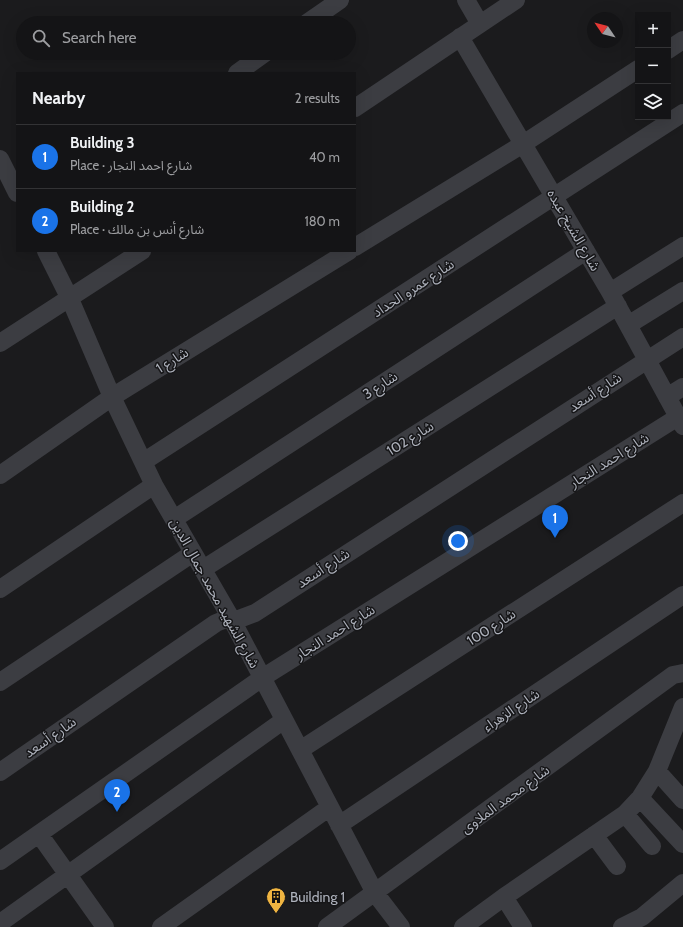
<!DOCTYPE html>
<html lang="en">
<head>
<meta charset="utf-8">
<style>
  :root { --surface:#141416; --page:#1d1d1f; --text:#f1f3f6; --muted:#9d9ea1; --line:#333335; --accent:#1a73e8 }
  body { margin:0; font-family:Cabin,"Noto Sans Arabic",sans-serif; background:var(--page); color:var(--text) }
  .controls { position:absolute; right:12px; top:12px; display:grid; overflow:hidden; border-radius:0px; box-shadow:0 4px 16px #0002 }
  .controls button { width:36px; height:36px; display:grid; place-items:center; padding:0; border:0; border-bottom:1px solid var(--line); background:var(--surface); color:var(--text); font:20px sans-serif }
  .compass { position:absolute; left:587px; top:12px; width:36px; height:36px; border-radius:50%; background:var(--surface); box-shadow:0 4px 16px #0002; rotate:305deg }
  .you { position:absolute; left:458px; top:541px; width:14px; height:14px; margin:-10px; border:3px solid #fff; border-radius:50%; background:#1a73e8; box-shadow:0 0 0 6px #1a73e833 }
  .badge { display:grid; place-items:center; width:26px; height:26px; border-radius:50%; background:var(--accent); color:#fff; font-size:13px; font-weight:700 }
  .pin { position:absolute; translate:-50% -33px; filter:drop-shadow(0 1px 2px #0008) }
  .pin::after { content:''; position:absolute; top:21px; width:14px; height:12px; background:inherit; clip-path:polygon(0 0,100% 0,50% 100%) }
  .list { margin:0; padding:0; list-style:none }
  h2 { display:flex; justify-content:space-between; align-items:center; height:52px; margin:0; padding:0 16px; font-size:17px }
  h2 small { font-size:13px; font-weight:400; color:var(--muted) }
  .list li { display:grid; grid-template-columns:26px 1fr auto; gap:12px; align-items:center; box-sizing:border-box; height:64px; padding:0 16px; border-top:1px solid var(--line) }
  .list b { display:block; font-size:15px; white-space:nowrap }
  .list p { margin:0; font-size:13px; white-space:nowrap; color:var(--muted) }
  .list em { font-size:13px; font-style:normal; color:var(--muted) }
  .icon { flex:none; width:22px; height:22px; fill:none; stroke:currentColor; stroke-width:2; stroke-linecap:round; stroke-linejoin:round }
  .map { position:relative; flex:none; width:683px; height:927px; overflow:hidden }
  .search { position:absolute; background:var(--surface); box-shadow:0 4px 16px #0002; left:16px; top:16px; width:340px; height:44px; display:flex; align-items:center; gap:10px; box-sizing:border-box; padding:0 14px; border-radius:22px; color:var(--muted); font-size:15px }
  .panel { position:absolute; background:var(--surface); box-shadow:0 4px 16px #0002; left:16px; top:72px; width:340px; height:180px; border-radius:0px }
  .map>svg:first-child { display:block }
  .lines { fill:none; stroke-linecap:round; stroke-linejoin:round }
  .street { stroke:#3c3d42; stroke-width:18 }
  .labels { text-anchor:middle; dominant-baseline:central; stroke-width:3; stroke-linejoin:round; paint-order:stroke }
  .street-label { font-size:14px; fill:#aeb2bc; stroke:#161618 }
  .poi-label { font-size:14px; fill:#aeb2bc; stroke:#161618; text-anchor:start }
</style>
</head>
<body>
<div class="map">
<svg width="683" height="927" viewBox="0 0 683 927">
  <rect width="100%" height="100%" fill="#1b1b1d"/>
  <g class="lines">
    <path class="street" d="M466,0L480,24
      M307,23L340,0
      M460,37L610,292L683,426
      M668,50L683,40
      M237,73L265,53
      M355,108L516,0
      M0,159L17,193
      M355,247L523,144L638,69
      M46,251L70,299L112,397L154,485L232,620L375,893L401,927
      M610,292L683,246
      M628,325L683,291
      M0,343L142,251
      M667,397L683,387
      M143,462L683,113
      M0,475L112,397L349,251
      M174,519L586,251
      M203,569L618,306
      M0,589L154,485
      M0,682L193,553
      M300,750L683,503
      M657,771L683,800
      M0,772L216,623L226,619H239L255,613L683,337
      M640,798L683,844
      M625,814L652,846
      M339,825L683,595
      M39,834L105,927
      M594,835L617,866
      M0,861L262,678L678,417
      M504,897L523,927
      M0,923L284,720
      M161,927L330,807
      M327,927L673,675L683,673
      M463,927L504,897L625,814L640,798L657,771L683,707
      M622,927L642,917L683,883"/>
  </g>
  <defs>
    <g id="building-pin" transform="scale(1)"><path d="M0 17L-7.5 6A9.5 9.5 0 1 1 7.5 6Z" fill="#efb441" stroke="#161618"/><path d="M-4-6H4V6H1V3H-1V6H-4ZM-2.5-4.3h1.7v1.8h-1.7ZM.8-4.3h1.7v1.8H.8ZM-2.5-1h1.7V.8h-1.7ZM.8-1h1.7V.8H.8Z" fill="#111"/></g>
  </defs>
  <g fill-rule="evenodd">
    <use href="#building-pin" x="276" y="897"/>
  </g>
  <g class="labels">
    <g class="street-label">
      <text transform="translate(574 230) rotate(60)">شارع الشيخ عبده</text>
      <text transform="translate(413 288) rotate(-33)">شارع عمرو الحداد</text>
      <text transform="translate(172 360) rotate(-32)">شارع 1</text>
      <text transform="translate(380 385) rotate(-33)">شارع 3</text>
      <text transform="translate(595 392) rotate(-33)">شارع أسعد</text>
      <text transform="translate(410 438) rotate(-32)">شارع 102</text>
      <text transform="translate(609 460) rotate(-32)">شارع احمد النجار</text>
      <text transform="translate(323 568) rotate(-33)">شارع أسعد</text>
      <text transform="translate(215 593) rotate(61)">شارع الشهيد محمد جمال الدين</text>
      <text transform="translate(491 627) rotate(-33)">شارع 100</text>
      <text transform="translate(335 632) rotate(-32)">شارع احمد النجار</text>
      <text transform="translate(511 710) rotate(-34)">شارع الزهراء</text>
      <text transform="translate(50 737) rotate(-35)">شارع أسعد</text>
      <text transform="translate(505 799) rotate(-36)">شارع محمد الملاوى</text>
    </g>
    <g class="poi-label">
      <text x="290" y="897">Building 1</text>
    </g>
  </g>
</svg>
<div class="controls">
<button>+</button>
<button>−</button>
<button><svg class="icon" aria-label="layers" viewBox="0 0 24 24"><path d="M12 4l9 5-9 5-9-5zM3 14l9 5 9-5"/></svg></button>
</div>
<svg class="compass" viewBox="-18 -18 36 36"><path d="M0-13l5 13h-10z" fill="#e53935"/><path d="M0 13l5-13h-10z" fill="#9d9ea1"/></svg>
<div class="you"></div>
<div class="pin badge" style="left:555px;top:538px">1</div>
<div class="pin badge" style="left:117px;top:812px">2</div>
<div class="search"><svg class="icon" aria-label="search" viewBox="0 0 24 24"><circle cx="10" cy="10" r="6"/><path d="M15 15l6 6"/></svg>Search here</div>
<section class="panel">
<h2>Nearby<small>2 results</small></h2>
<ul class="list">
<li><span class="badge">1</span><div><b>Building 3</b><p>Place · شارع احمد النجار</p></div><em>40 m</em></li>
<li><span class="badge">2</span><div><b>Building 2</b><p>Place · شارع أنس بن مالك</p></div><em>180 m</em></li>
</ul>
</section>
</div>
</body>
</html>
